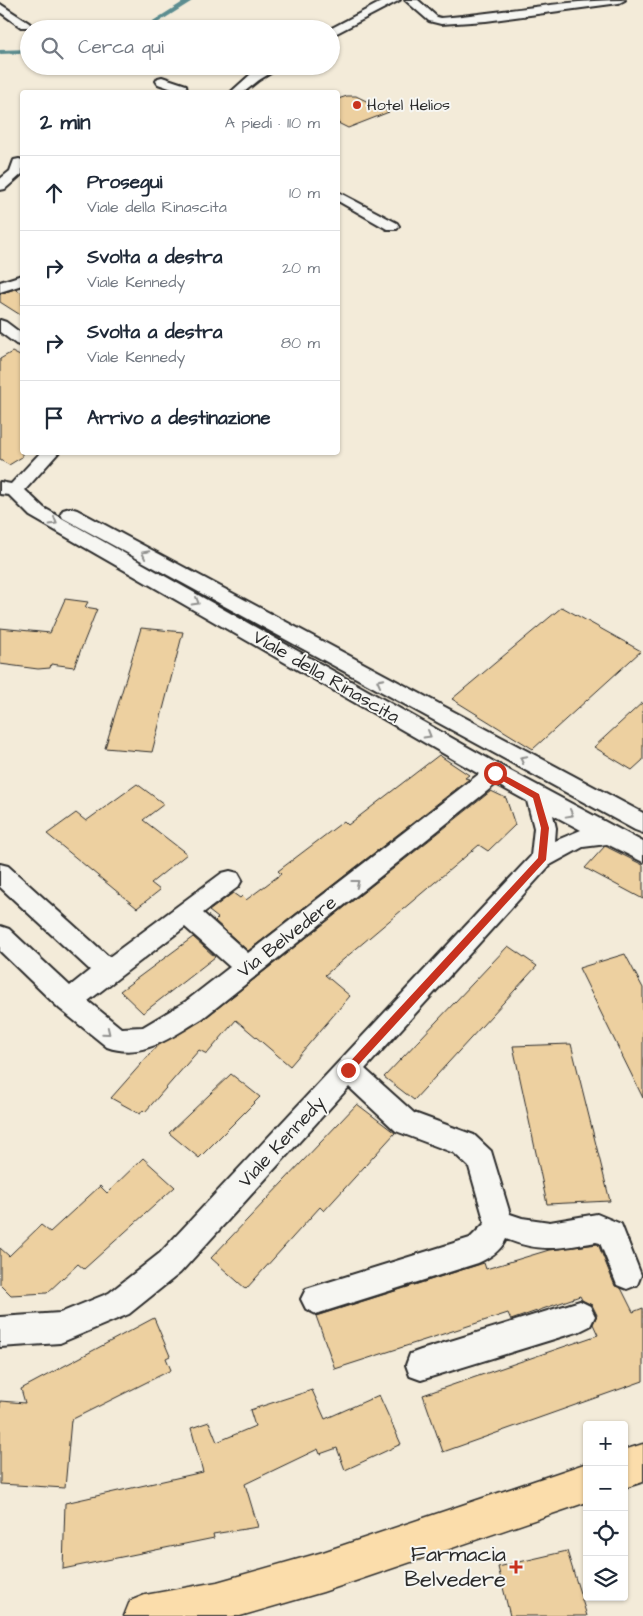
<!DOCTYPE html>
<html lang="it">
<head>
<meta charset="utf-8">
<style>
  :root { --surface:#fff; --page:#f2f2f3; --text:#1f2937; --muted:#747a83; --line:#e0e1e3 }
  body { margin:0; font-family:"Architects Daughter",sans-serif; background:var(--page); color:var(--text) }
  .controls { position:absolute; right:15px; bottom:15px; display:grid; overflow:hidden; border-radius:5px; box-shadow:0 1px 4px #0004 }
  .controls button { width:45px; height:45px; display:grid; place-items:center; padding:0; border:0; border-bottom:1px solid var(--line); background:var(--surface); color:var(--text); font:25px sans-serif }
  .stop { position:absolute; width:15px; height:15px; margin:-11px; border:4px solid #c8321e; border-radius:50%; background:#fff }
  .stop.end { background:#c8321e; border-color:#fff; box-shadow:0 1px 5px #0008 }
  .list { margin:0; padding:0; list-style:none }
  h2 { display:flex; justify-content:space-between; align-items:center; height:65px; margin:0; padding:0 20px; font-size:21px }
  h2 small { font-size:16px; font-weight:400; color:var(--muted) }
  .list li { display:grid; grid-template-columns:32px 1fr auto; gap:15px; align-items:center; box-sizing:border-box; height:75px; padding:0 20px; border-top:1px solid var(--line) }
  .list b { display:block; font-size:19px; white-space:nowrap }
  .list p { margin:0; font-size:16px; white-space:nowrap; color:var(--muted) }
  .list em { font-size:16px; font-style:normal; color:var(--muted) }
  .icon { flex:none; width:28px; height:28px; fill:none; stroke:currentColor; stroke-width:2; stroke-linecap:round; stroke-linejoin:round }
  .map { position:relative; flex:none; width:643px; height:1616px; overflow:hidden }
  .search { position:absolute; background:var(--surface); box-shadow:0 1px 4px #0004; left:20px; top:20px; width:320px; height:55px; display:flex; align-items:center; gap:12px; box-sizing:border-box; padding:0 18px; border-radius:28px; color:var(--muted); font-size:19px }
  .panel { position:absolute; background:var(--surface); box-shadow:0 1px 4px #0004; left:20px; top:90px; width:320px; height:365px; border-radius:5px }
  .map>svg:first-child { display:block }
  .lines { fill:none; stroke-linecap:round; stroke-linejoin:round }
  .stream { stroke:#5c8d90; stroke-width:4 }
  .building { fill:#edd0a0; stroke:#2b2b2b }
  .minor-casing { stroke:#2b2b2b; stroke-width:4 }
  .major-casing { stroke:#2b2b2b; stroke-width:3 }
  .minor { fill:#f6f6f2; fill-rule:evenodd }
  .major { fill:#fbddab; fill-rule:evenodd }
  .oneway { stroke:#90908e }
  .route { fill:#c8321e }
  .poi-dot { fill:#c8321e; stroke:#f6f6f2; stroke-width:2 }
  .labels { text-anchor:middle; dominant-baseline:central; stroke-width:4; stroke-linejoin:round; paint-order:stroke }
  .far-poi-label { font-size:16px; fill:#2b2b2b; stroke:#f6f6f2; text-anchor:start }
  .street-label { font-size:19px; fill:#2b2b2b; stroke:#f6f6f2 }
  .near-poi-label { font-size:22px; fill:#2b2b2b; stroke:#f6f6f2; text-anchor:end }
</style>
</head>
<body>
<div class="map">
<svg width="643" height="1616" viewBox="0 0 643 1616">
  <rect width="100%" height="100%" fill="#f3ebd9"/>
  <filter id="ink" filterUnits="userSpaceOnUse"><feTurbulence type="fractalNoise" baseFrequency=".02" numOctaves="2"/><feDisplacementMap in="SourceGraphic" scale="10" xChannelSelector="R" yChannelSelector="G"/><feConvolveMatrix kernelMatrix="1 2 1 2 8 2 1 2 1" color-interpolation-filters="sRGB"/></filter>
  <g filter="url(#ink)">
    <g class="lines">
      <path class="stream" d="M144,29L190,0
        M0,52L29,51"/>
    </g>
    <path class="building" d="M347,96H356L389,112L348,128L338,123V99Z
      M15,289L22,293V316L0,302V294Z
      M12,352L22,357V457L9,465L0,460V359Z
      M65,599L88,602L85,607L97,609L74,667L51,664L50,668L38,669L0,664V628L50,633Z
      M562,607L641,651L533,749L452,699Z
      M141,628L183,632L152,752L105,748Z
      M643,702V760L632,770L594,747Z
      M439,755L469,775L465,778L469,779L248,951L215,921L218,918L209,911L233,893L240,898L242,896L246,900L281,874L278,871L344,821L348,825Z
      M137,784L164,804L143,820L187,854L151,883L160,890L137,908L47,834L76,813L86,821Z
      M491,791L506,798L515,825L488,851L479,845L325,975L350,996L290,1066L236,1020L207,1054L199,1050L145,1112L143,1110L140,1114L111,1098L157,1046L204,1019Z
      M605,846L643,865V899L585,868Z
      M193,937L215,957L143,1013L120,991Z
      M508,946L537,966L414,1100L384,1077Z
      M625,954L643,988V1098L579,968Z
      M571,1044L610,1201L547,1204L513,1046Z
      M231,1074L260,1097L199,1158L169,1133Z
      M357,1104L395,1133L324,1211L320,1207L246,1289L211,1258Z
      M143,1158L175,1187L84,1269L78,1264L47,1293L11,1295L0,1284V1248L9,1256L41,1225L50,1232L100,1186L107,1193Z
      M598,1244L615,1286L621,1288L633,1312L643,1308V1381L443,1452L423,1395L598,1335L593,1324L597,1315L592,1305L582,1300L580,1296L511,1320L508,1313L335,1369L316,1316L484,1263L486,1269L549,1250Z
      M154,1318L170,1356L166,1358L171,1370L71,1420L65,1488L0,1484V1401L25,1403L21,1389Z
      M312,1390L325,1419L379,1395L401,1444L345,1470L337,1448L320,1454L318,1449L245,1484L258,1527L213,1534L214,1538L63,1569L65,1503L203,1472L191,1428L209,1422L217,1442L255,1426L250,1410Z
      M567,1551L587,1616H510L498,1567Z"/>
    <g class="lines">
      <g class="minor-casing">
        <path id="minor" d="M385,0H400L331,36L330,29Z
          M405,0H418L437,17L441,18C502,13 563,0 625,0L619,3L486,21L441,24L429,21Z
          M0,4L29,23L31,25L29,27H21L0,12Z
          M266,66H282L259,80L244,92H231L251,74Z
          M162,77L186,85L187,92H175V90L158,84L156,81L158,78Z
          M19,159L22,160V174L5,189L0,190V179L10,171L14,160Z
          M338,192L397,223L399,226L397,229H387L338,201Z
          M22,275V285L0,292V282Z
          M0,320L6,322L22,334V346L16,344L0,332Z
          M41,452H59L25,490L44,508L503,767L643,842V862L607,844L583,847L550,865L365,1069L414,1113L474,1135L491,1151L510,1214L522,1218L550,1222L597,1214L621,1224L641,1275L637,1285L627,1289L617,1285L600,1243L596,1242C561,1248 541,1253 506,1239C501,1251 489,1258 478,1263L316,1314L306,1309L301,1299L306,1289L470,1238L485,1223L469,1167L454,1153L396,1131L349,1087L180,1273L129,1314L60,1343L0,1347V1317L60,1313L109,1293L160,1253L531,856L534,828L527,801L496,784L203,1018C173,1036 143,1060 107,1047L60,1009L0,951V926L9,929L70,986L90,970L0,887V864L8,866L109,957L222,873L230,871L238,873L242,880L238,887L203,913L248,953L479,774L30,516L9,495L0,494V482L11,484ZM553,815L581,830L555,841L556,828ZM185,927L230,967L185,1002L143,1027L121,1028L88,1001Z
          M70,508L77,510L643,813V833L635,830L63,518L61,514L63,510Z
          M580,1301L590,1306L595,1316L590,1326L580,1331L421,1380L410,1376L406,1365L410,1354L421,1350Z"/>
      </g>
      <g class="major-casing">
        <path id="major" d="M643,1444V1482L624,1488V1450Z
          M587,1463V1502L323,1592L240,1616H124L130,1601L145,1595L217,1582L323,1552Z"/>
      </g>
      <use href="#minor" class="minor"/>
      <use href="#major" class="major"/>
    </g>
    <defs><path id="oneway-chevron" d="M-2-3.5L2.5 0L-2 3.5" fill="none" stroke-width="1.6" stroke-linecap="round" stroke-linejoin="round" transform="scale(1.25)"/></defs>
    <g class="oneway">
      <use href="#oneway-chevron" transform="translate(54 522) rotate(30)"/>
      <use href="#oneway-chevron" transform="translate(145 554) rotate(-152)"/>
      <use href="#oneway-chevron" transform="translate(196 602) rotate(30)"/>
      <use href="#oneway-chevron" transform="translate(380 682) rotate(-152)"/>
      <use href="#oneway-chevron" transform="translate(428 735) rotate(30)"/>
      <use href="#oneway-chevron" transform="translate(523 759) rotate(-152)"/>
      <use href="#oneway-chevron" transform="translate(570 814) rotate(29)"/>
      <use href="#oneway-chevron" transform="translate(356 883) rotate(-38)"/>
      <use href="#oneway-chevron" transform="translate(107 1032) rotate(39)"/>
    </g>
  </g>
  <path class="route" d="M495,770L539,794L549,828L546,860L351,1073H345V1067L538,858L541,828L533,798L492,775V771Z"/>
  <g class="poi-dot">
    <circle cx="357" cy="105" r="5"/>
    <path d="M513.5 1559.5h5v5h5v5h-5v5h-5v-5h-5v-5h5z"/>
  </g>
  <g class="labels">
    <g class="far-poi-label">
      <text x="367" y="105">Hotel Helios</text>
    </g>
    <g class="street-label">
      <text transform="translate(326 677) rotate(30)">Viale della Rinascita</text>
      <text transform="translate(287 937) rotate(-38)">Via Belvedere</text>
      <text transform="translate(282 1142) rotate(-47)">Viale Kennedy</text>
    </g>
    <g class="near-poi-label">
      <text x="506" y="1554">Farmacia<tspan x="506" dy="25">Belvedere</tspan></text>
    </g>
  </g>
</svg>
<div class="controls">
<button>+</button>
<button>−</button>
<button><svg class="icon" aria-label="locate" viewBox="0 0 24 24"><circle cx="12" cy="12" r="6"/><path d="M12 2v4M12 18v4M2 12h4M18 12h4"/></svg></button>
<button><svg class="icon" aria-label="layers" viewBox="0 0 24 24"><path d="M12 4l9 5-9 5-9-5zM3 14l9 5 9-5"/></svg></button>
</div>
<div class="stop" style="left:495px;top:773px"></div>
<div class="stop end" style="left:348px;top:1070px"></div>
<div class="search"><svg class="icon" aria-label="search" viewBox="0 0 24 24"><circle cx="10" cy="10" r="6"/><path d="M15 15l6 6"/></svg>Cerca qui</div>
<section class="panel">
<h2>2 min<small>A piedi · 110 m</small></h2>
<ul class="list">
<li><svg class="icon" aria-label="ahead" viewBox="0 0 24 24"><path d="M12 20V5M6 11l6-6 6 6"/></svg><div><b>Prosegui</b><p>Viale della Rinascita</p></div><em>10 m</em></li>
<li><svg class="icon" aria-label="right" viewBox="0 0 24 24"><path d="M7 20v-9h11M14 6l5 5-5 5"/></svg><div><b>Svolta a destra</b><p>Viale Kennedy</p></div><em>20 m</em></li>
<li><svg class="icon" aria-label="right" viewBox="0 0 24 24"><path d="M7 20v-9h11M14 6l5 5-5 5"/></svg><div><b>Svolta a destra</b><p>Viale Kennedy</p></div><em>80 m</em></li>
<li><svg class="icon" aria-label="arrive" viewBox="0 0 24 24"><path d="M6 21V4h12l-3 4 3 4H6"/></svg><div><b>Arrivo a destinazione</b></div></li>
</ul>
</section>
</div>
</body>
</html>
